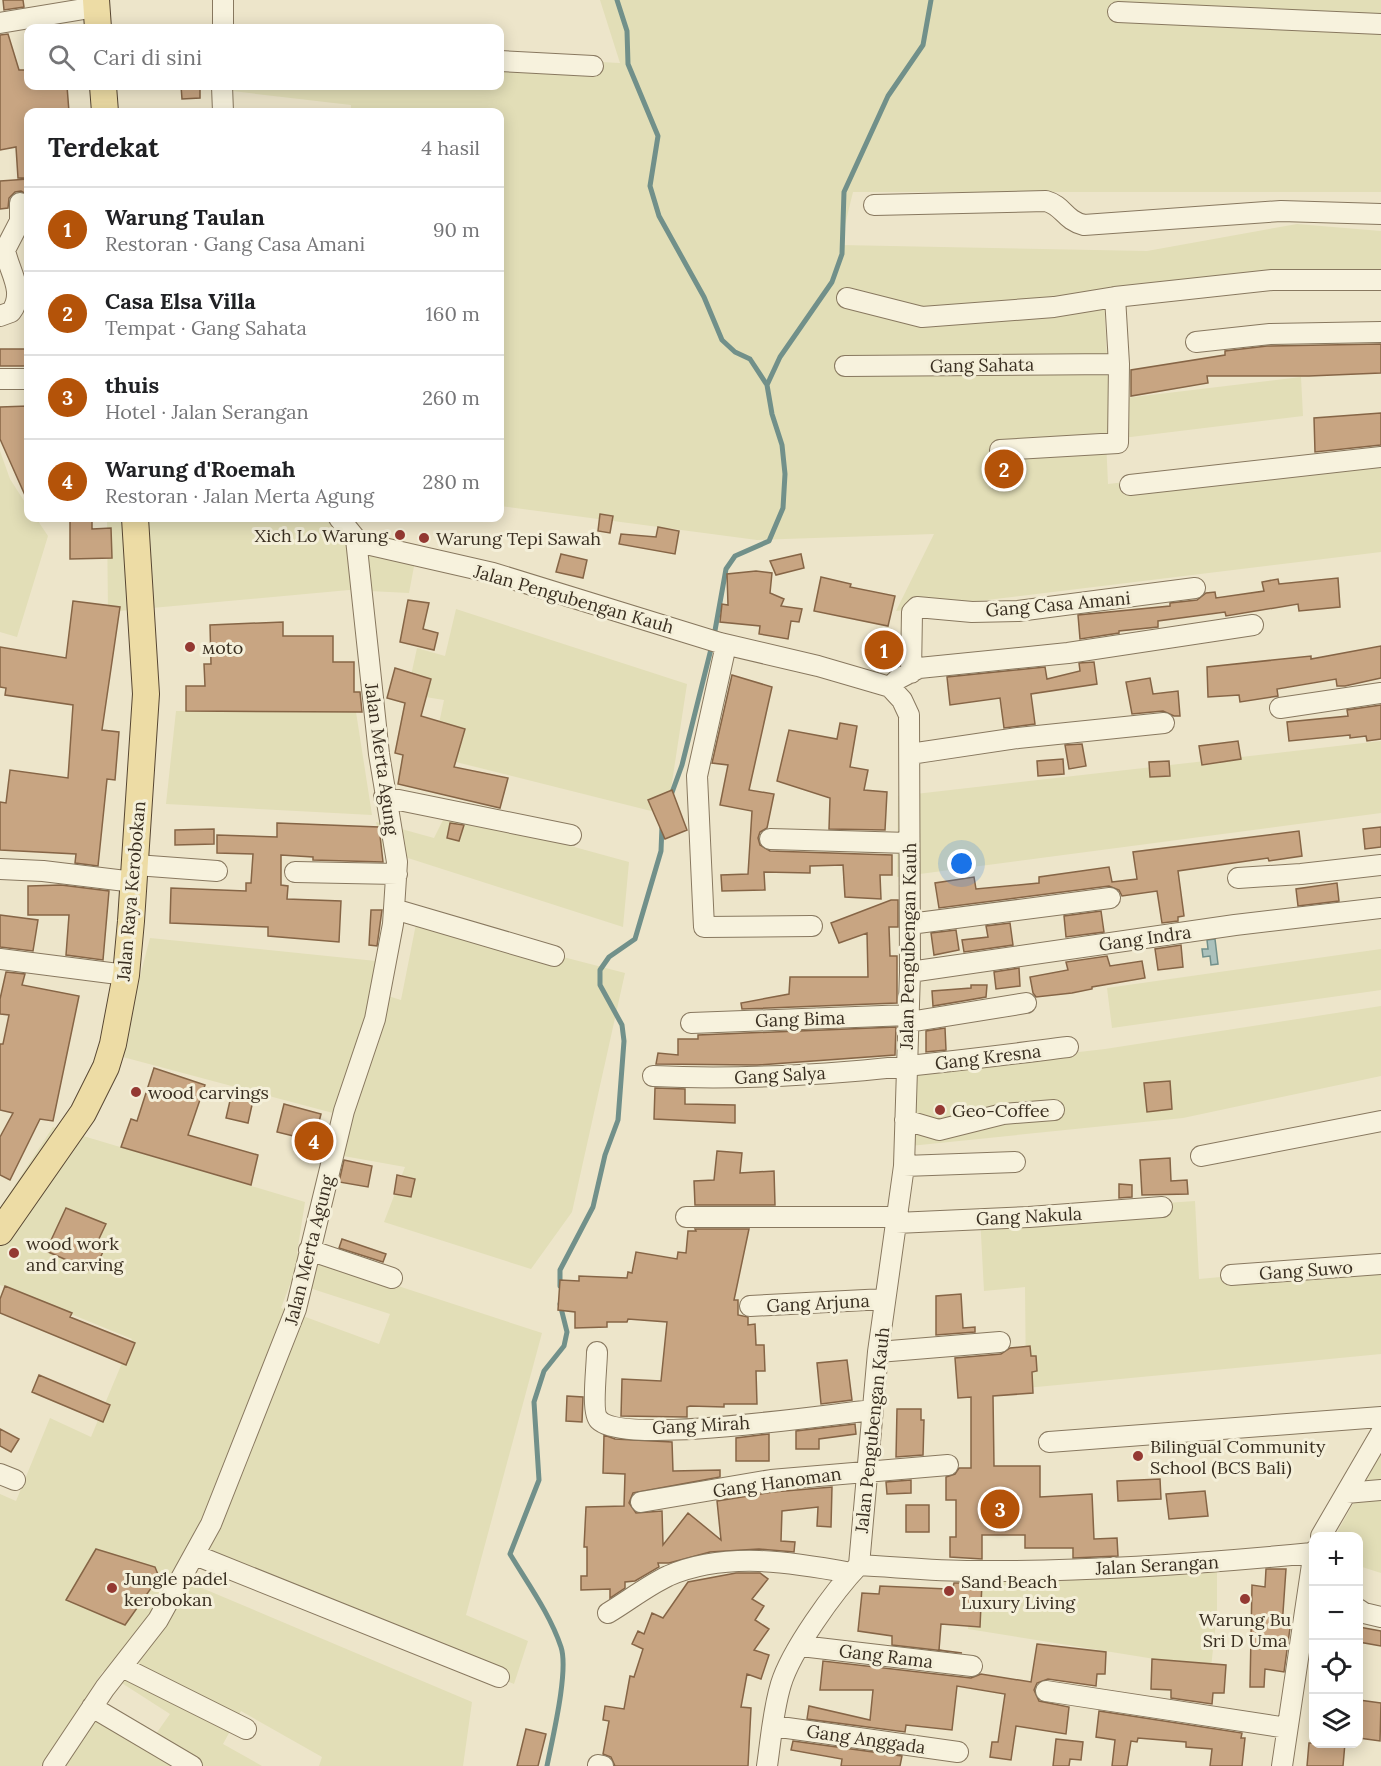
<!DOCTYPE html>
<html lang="id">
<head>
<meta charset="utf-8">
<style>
  :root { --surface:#fff; --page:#f2f2f2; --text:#202124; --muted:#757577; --line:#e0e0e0; --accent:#b45309 }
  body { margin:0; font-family:Lora,serif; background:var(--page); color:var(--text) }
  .controls { position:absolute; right:18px; bottom:18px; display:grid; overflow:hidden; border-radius:12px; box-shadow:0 3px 15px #0003 }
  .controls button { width:54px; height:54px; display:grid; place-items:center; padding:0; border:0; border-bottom:2px solid var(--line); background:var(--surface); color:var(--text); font:30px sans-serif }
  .you { position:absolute; left:962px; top:864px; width:21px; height:21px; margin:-15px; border:4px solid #fff; border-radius:50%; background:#1a73e8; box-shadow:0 0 0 9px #1a73e833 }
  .badge { display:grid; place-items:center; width:39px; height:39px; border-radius:50%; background:var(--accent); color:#fff; font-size:20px; font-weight:700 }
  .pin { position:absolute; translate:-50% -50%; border:3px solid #fff; box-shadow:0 2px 6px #0006 }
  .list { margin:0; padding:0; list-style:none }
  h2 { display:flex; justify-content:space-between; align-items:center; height:78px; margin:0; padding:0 24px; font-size:26px }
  h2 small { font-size:20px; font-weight:400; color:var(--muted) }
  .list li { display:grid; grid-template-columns:39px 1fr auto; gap:18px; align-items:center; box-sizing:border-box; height:84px; padding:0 24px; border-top:2px solid var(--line) }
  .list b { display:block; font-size:22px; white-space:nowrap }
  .list p { margin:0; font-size:20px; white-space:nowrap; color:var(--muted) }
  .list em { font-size:20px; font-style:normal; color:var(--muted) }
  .icon { flex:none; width:33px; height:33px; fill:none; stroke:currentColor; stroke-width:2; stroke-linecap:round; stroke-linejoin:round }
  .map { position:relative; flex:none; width:1381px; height:1766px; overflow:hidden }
  .search { position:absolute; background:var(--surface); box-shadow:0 3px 15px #0003; left:24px; top:24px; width:480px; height:66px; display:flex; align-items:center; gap:15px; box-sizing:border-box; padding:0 21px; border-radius:12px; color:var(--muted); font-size:22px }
  .panel { position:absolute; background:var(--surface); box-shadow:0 3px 15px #0003; left:24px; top:108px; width:480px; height:414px; border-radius:12px }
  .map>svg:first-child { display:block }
  .farmland { fill:#e2deb7; fill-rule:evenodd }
  .water { fill:#aac1bc; stroke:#71908a; stroke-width:1.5 }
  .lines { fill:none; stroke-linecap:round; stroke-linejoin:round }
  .stream { stroke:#71908a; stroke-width:5 }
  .building { fill:#c8a582; stroke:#866546; stroke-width:1.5 }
  .minor-casing { stroke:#88785f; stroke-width:22 }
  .major-casing { stroke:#574632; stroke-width:28 }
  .minor { stroke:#f7f2dd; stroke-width:20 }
  .major { stroke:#eddca5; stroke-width:26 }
  .poi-dot { fill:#943932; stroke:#f4efd9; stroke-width:2 }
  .labels { text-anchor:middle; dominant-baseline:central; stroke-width:6; stroke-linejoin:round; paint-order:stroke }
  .street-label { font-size:18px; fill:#3a2f21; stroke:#f4efd9 }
  .poi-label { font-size:18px; fill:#3a2f21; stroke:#f4efd9; text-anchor:start }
</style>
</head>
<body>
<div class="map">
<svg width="1381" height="1766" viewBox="0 0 1381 1766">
  <rect width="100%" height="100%" fill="#ede5ca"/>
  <path class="farmland" d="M600,0H1381V192H853L840,245L1147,251L1297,224L1381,231V282L1104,298L1109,400L1301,377L1303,416L1106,440L1108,484L1381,452V552L896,611L934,534L757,540L500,506V112H351V105L206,88V86H500V57L620,63Z
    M0,451L10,479L28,507V518H36L48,536L17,637L0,632Z
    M107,518H334L337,524L418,545L409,593L349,590L108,612Z
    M456,609L687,684L667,815L432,756L444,700L407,694L417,648L445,656Z
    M176,711L356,712L372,815L166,804Z
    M1381,741V813L897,877L898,796Z
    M447,812L629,862L623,927L383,850L376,822L434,838Z
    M417,919L625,973L572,1212L531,1269L384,1222L405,1167L321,1152L333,1113L119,1056L150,938L376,961L375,992L401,1000Z
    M1381,949V990L1112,1028L1107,988Z
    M1381,1006V1076L1183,1118L900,1147L911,1064L1009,1060L1105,1049Z
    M53,1127L305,1202L297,1253L542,1333L466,1615L528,1641L514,1684L186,1549L171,1575L472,1702L463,1766H319L322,1757L241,1711L223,1744L262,1766H0V1494L16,1501L50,1418L91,1437L132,1339L0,1285V1208ZM291,1282L390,1314L379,1344L281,1308ZM103,1671L170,1714L146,1748L77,1712Z
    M1195,1201L1199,1279L1381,1262V1354L1026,1388L1025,1287L984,1291L980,1216Z
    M1381,1454V1573L1359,1566L1358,1536H1335Z
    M1217,1559V1612L1211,1668L968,1629L975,1567Z"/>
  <path class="water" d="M1215,939L1218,964L1211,965L1210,956L1203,957L1202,949H1208L1207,940Z"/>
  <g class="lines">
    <path class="stream" d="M617,0L627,31L628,64L658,136L650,186L659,216L704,297L722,340L735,352L750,359L767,385
      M714,636L726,569L735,556L769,541L783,508L785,474L782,445L772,414L767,385L780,357L832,282L842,254L844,192L888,96L923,45L931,0
      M670,798L682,765L712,645
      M560,1286V1270L593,1207L605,1155L618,1120L624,1041L622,1025L600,985V970L609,957L635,939L661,851L662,826
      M547,1766C552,1740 569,1671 561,1647C550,1614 528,1584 510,1554L539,1480L534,1402L544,1371L564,1346L567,1332L560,1304"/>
  </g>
  <path class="building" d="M3,0H23L24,7L4,10Z
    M8,34L19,70H28V86H67L69,112H28V178H18L16,147L0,150V35Z
    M181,86H200V98L182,99Z
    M28,179V195L21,191L15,192L9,198L8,208L0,209V181Z
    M1381,344V373L1309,376H1207L1208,383L1131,396V370L1225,355V351L1267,346Z
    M0,349H28V366H0Z
    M28,406V502L0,439V407Z
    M1381,413V445L1315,452L1314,418Z
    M991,458L1000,462L1015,461L1016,487L993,488Z
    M600,514L613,516L610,533L598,531Z
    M70,518H92V529L111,528L112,558L70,559Z
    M658,527L679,531L675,554L619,544L621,534L656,537Z
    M561,554L587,560L583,578L556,572Z
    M801,554L804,568L776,575L770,561Z
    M756,571L772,573L770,593L784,599L781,606L802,609L799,622L791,621L788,639L759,634L760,626L720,622L722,604L728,605L727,574Z
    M821,577L851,584L850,587L895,596L888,626L814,611Z
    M1338,578L1340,607L1299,611L1298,604L1226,616L1225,612L1158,621V627L1119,631V633L1080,639L1078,615L1170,606V603L1197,600L1206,593L1215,592L1216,598L1264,591L1262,582L1278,579L1279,584Z
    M408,600L429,603L423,629L438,633L434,650L400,642Z
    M73,601L120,607L102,730L119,732L115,780L107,779L98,866L75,863L76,854L0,850V802L6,803L10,770L68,778L73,705L5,695L6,688L0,687V647L66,658Z
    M283,622V636H333V662H354V692H360L362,712L186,711V686H205L204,664H211L210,625Z
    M1381,646V678L1345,686H1337L1336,679L1277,689L1278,696L1240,702L1239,695L1208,697L1207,667L1311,656V659Z
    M1094,662L1097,684L1031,694L1035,724L1004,728L1000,698L950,705L947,677L1045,667L1047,679L1080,671L1079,663Z
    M395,668L431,679L421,716L465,729L454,767L508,778L500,808L398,784L403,755L395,753L405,703L387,698Z
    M732,675L772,687L749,790L774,794L767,828L760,832L758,838L760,845L770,851L892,855V875H880L881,899L845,897L843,865L810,866V873L764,872L765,890L722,891L721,875L748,874L752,811L720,805L728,765L712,763Z
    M1150,678L1153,694L1178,691L1180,716H1174L1163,711L1132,714L1126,682Z
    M1381,705V739L1367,741L1366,736L1350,738V735L1289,741L1287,722L1348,716L1347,710Z
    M840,723L857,726L850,767L868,770L864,790L887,792L885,830L829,829L830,798L777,781L789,730L837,739Z
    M1238,741L1241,759L1202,765L1199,746Z
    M1082,744L1086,766L1069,769L1065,745Z
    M1063,759L1064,774L1038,776L1037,761Z
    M1169,761L1170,776L1150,777L1149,762Z
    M672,790L687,830L665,839L648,800Z
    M277,823L379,827L383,862L313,860V857L281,855V885L288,886L287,899L341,901L339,942L268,936V927L170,923L171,888L246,891V883H251L253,854L217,853V835L277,837Z
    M450,823L464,825L459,841L447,838Z
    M1381,827V847L1365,849L1363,829Z
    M214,829V844L175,845V830Z
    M1299,831L1302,856L1269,861L1268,858L1178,871L1184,916L1178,917V921L1162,923L1157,891L1122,896L1119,890L1109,886L939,908L935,883L974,877L976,889L1039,883V877L1109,867L1112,882L1137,879L1133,852Z
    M1337,883L1339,901L1298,906L1296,889Z
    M28,886L61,885L109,891L103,960L66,955L69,915H28Z
    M891,900H898V927H889L890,956H897V1003L742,1009L741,1003L789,994L790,977H868L867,933L839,943L831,923Z
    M371,910H382L377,946L369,945Z
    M1101,911L1104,932L1066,937L1064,916Z
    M0,915L38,920L33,951L0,947Z
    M1010,923L1013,945L964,952L962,940L988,937L986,926Z
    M956,930L959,950L934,955L931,933Z
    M1181,945L1183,967L1158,970L1155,949Z
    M1107,956L1110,966L1142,961L1145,978L1092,987V989L1072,993L1036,997L1033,993L1030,977L1068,970L1066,962Z
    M1019,968L1020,986L996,989L994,972Z
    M6,972L25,974L22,985L79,996L53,1121L40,1119L10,1180L0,1175V1137L13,1113L0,1110V1044H3L9,1015L0,1014V999Z
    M971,985H987L986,997L933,1006L932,991L971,988Z
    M896,1027L895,1055L757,1065L656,1064L658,1053L678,1055V1039H698V1035Z
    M945,1028L946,1050L926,1052V1031Z
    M154,1068L205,1085L188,1135L258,1155L251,1185L121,1147L131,1119L137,1121Z
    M1170,1081L1172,1109L1147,1112L1144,1083Z
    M655,1088L685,1089V1104L735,1105V1123L654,1119Z
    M232,1092L254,1096L248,1123L226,1118Z
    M284,1104L321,1114L314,1141L277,1132Z
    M717,1151L742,1153L740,1173L774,1171L775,1205H695L694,1181L714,1180Z
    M1170,1158L1171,1181L1187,1180L1188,1194L1142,1195L1140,1160Z
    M344,1160L372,1166L368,1187L339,1182Z
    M397,1175L415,1179L411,1197L394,1194Z
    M1119,1184L1132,1185V1197L1119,1198Z
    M66,1208L106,1224L97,1243L105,1247L94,1272L46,1251Z
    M695,1229H749L734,1300H738V1315L748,1317V1325L755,1324L756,1345H764L765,1371H756L757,1404H724V1407L690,1406L687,1407V1417L621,1416L622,1379L661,1381L667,1322L628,1319L627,1322H607V1327L575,1328V1312L558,1310L560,1280L579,1281V1276L627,1278L628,1272L632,1273L636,1252L677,1259L678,1252L686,1253L688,1231H696Z
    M342,1239L386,1254L383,1262L339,1248Z
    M5,1286L72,1313L70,1317L135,1343L126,1365L0,1313V1299Z
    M961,1294L963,1328L975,1327V1332L936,1335V1296Z
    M1030,1346L1031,1356H1036L1037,1371L1032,1372L1033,1393L993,1396L994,1466H1040V1497L1092,1494L1094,1539L1117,1538L1118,1556L1073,1558V1548H1025V1535H982V1559L950,1557V1537H956V1500H946V1477L955,1474L959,1468H971V1397L958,1398L955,1358L1001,1354L1010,1348Z
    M847,1360L852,1400L821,1404L817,1363Z
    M39,1375L110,1405L103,1422L32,1392Z
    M567,1396L583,1397L582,1422L566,1421Z
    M897,1409H921V1420H924L923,1455L896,1457Z
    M855,1424L856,1434L819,1439V1449H796V1431Z
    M0,1429L19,1439L11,1452L0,1446Z
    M769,1434V1461H736V1438Z
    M604,1435L615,1439L672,1442L673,1471L720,1470V1477L633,1493L629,1503L636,1513L662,1511L663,1545L688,1513L721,1540L717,1501L773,1492L832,1487L831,1527L817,1526L818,1507L782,1511L781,1541L795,1542L794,1552L759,1549L710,1552L669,1563H658L659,1567L635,1581L625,1582V1588L610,1598V1589L581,1590V1576H587V1547H584L586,1507L624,1506L625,1474L603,1473Z
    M1160,1479L1161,1499L1118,1501L1117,1481Z
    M911,1480V1493L887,1494L886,1482Z
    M1205,1491L1208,1516L1169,1519L1166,1494Z
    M906,1505H929V1532H906Z
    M96,1549L155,1567L159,1577L125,1625L66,1600Z
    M1266,1569H1286L1282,1627L1290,1628L1284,1672L1265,1669L1264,1687H1250L1252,1585L1265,1587Z
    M736,1573H760L768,1579L752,1599L764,1606L755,1620L769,1629L754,1650L769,1655L761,1679L747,1674L741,1707L751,1708L748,1766H615L611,1757L603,1754L609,1721L603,1720L605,1706L624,1709L630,1676L634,1677L643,1649L632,1644L638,1631L644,1634L652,1613L663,1618L688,1582Z
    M954,1583H982L980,1627L941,1624L939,1650L962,1653L892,1645V1636L858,1631L862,1593L879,1594L880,1586L948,1589L953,1587Z
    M1359,1627L1381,1631V1646L1359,1642Z
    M1037,1644L1106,1652L1105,1674H1097L1096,1686L1048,1679L1037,1683L1034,1690L1039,1701L1069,1707L1066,1734L1016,1726L1011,1760L990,1757L992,1742H998L1005,1694L957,1686L952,1730L906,1725L905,1732L807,1719L809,1706L870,1720L873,1690H820L823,1661L971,1678L981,1674L1031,1682Z
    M1152,1659L1226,1665L1224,1693H1213L1212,1704L1171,1698V1690L1151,1689Z
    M1359,1700L1381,1703L1380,1741L1359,1738Z
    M1099,1711L1242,1733L1241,1738H1245L1242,1766H1210L1212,1749L1186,1747V1742L1138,1738L1137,1742L1131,1741L1127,1766H1112L1115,1740L1096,1737Z
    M526,1729L546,1734L538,1766H517Z
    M1056,1739L1083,1742L1081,1760L1070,1759L1069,1766H1053Z
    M793,1741L902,1756L900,1766H841L842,1759L791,1750Z
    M1309,1743H1345L1343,1766H1307Z"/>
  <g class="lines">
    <g class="minor-casing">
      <path id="minor" d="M1118,12L1381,24
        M0,23L96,7
        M223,28V0
        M500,61L593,66
        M222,86L223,112
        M874,205L1046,201C1064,206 1064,220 1084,225L1281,211L1381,214
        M847,298L922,317L1054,307L1115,297L1272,280H1381
        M0,316L11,312C26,292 9,272 5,250L20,221V203
        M1196,342L1270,334L1381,332
        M845,366L1119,364
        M0,379H28
        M1000,450L1118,443L1119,364L1115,297
        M1130,485L1381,457
        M339,518L356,539L366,544L493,573L720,643L818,666L890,687L902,700L909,715L910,972L904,1166L878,1352L859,1565C834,1591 791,1651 781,1684C773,1710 771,1739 767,1766
        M726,645L697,776L704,927L812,926
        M911,673L912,612L917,607L972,612L1018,611L1195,588
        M890,687L898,679L919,668L1068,653L1253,625
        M1280,708L1381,693
        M910,754L1018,738L1164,723
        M384,797L571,835
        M770,839L909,843
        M136,865L217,871
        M0,869L43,871L134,882
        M295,872L397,874
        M1238,878L1301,874L1381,865
        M394,909L554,956
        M910,924L1110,898
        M0,959L126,975
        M910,972L1235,925L1381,908
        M909,1022L1026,1003
        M691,1023L909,1015
        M653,1076C792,1083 931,1064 1068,1047
        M905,1120L939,1130L1003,1114L1054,1110
        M1201,1156L1381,1121
        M904,1166L1015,1162
        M686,1217H897
        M896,1223L1029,1217L1162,1207
        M309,1250L392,1278
        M1231,1275L1381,1264
        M750,1306L885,1299
        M597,1352C597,1366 591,1412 599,1420C625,1446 830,1414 873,1410
        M878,1352L1000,1342
        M1049,1442L1381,1417
        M0,1474L15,1480
        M1346,1493L1381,1490
        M641,1502L771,1480L948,1465
        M1321,1536L1381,1433
        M195,1555L499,1677
        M859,1565C897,1567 935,1571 973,1571C1086,1572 1199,1564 1312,1553
        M1358,1609L1364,1613L1381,1617
        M608,1613C628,1601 647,1586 668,1576C726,1551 791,1562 851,1573
        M801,1646L972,1666
        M122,1667L246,1729
        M1046,1691L1287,1728
        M92,1707L192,1766
        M773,1726L958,1752
        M598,1765L603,1766
        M53,1766L105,1688L158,1620L211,1524L296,1309L344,1111L375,1019L393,924L397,862L379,754L356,539
        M1282,1766L1314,1551"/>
    </g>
    <g class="major-casing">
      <path id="major" d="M96,0L98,28
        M103,86L105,112
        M0,1232L83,1113L106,1067L113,1044L126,975L131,921L146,694L135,518"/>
    </g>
    <use href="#minor" class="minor"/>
    <use href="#major" class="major"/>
  </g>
  <g class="poi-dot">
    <circle cx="400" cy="535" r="6"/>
    <circle cx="424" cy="538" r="6"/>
    <circle cx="190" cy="647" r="6"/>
    <circle cx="136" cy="1092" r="6"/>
    <circle cx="940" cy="1110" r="6"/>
    <circle cx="14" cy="1253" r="6"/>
    <circle cx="1138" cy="1456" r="6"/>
    <circle cx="112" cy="1588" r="6"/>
    <circle cx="949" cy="1591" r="6"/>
    <circle cx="1245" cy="1599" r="6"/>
  </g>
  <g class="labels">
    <g class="street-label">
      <text transform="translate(982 365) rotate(-1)">Gang Sahata</text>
      <text transform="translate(574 599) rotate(16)">Jalan Pengubengan Kauh</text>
      <text transform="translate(1058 604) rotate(-5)">Gang Casa Amani</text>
      <text transform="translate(382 759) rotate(82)">Jalan Merta Agung</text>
      <text transform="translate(131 891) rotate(-85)">Jalan Raya Kerobokan</text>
      <text transform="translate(1145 938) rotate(-8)">Gang Indra</text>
      <text transform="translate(908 946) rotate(-89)">Jalan Pengubengan Kauh</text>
      <text transform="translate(800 1019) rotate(-2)">Gang Bima</text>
      <text transform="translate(988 1057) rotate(-7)">Gang Kresna</text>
      <text transform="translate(780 1075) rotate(-3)">Gang Salya</text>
      <text transform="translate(1029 1216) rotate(-3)">Gang Nakula</text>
      <text transform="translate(309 1250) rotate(-76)">Jalan Merta Agung</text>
      <text transform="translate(1306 1270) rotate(-4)">Gang Suwo</text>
      <text transform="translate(818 1303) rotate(-3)">Gang Arjuna</text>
      <text transform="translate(701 1425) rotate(-3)">Gang Mirah</text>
      <text transform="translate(872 1430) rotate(-84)">Jalan Pengubengan Kauh</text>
      <text transform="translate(777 1482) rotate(-8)">Gang Hanoman</text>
      <text transform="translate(1157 1565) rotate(-3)">Jalan Serangan</text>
      <text transform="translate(886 1656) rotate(7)">Gang Rama</text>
      <text transform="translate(866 1739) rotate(8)">Gang Anggada</text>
    </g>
    <g class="poi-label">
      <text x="388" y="535" text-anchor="end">Xich Lo Warung</text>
      <text x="436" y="538">Warung Tepi Sawah</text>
      <text x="202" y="647">моto</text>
      <text x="148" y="1092">wood carvings</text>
      <text x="952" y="1110">Geo-Coffee</text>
      <text x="26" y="1243">wood work<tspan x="26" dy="21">and carving</tspan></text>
      <text x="1150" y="1446">Bilingual Community<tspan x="1150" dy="21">School (BCS Bali)</tspan></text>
      <text x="124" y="1578">Jungle padel<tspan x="124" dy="21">kerobokan</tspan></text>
      <text x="961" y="1581">Sand Beach<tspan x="961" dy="21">Luxury Living</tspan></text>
      <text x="1245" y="1619" text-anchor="middle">Warung Bu<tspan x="1245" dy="21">Sri D Uma</tspan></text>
    </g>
  </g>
</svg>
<div class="controls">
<button>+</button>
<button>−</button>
<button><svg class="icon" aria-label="locate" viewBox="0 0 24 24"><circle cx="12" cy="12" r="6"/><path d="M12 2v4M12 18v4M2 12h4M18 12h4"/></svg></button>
<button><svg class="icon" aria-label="layers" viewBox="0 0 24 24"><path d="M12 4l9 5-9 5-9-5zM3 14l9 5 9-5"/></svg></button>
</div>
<div class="you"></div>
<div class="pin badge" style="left:884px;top:650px">1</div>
<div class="pin badge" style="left:1004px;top:469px">2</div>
<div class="pin badge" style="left:1000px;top:1509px">3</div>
<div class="pin badge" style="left:314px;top:1141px">4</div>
<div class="search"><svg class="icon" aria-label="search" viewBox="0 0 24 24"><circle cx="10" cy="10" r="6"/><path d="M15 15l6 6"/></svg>Cari di sini</div>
<section class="panel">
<h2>Terdekat<small>4 hasil</small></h2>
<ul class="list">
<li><span class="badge">1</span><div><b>Warung Taulan</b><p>Restoran · Gang Casa Amani</p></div><em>90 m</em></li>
<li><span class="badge">2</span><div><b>Casa Elsa Villa</b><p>Tempat · Gang Sahata</p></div><em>160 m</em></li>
<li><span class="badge">3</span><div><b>thuis</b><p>Hotel · Jalan Serangan</p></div><em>260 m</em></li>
<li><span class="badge">4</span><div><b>Warung d'Roemah</b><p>Restoran · Jalan Merta Agung</p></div><em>280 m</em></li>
</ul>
</section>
</div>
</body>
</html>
